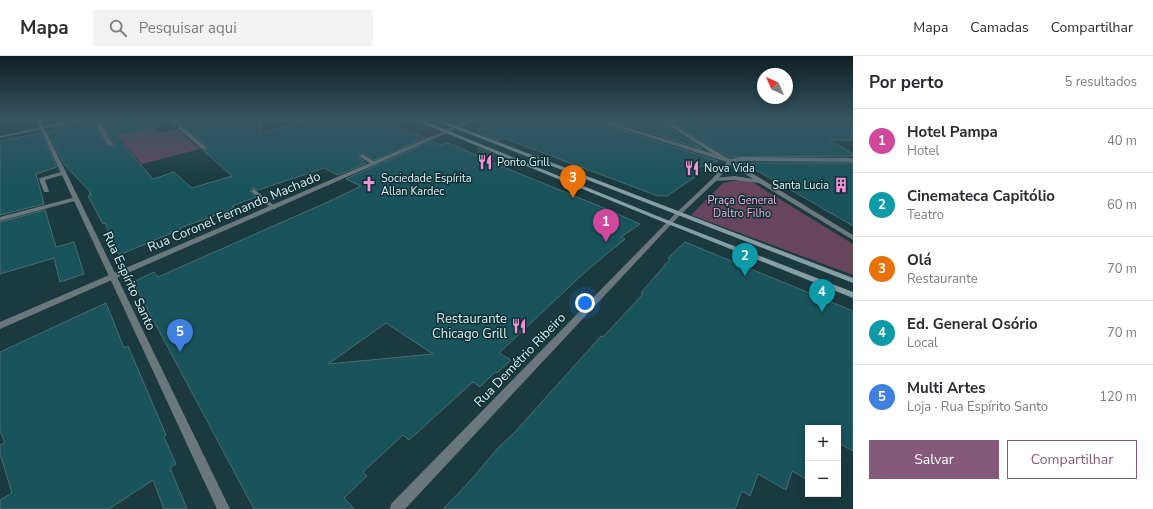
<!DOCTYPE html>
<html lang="pt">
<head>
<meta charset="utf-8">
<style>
  :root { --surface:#fff; --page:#f2f2f3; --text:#2b2b33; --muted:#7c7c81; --line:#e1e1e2; --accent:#85597c }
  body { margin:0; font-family:"Nunito Sans",sans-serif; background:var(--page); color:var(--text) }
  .controls { position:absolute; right:12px; bottom:12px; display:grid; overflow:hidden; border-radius:0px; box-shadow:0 2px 10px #0003 }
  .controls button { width:36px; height:36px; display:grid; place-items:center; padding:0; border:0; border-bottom:1px solid var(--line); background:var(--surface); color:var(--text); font:20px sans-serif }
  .compass { position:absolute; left:757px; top:12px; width:36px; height:36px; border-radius:50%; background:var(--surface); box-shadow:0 2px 10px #0003; rotate:315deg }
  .you { position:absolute; left:585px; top:247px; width:14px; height:14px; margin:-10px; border:3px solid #fff; border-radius:50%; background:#1a73e8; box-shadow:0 0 0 6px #1a73e833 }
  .badge { display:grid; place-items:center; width:26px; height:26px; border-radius:50%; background:var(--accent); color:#fff; font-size:13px; font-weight:700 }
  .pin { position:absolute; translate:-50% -33px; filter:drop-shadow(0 1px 2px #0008) }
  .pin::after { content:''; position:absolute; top:21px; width:14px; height:12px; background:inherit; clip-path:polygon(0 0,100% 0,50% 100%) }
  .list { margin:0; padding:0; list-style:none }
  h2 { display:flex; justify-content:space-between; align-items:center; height:52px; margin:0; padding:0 16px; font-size:17px }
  h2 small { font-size:13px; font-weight:400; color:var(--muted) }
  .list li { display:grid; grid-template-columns:26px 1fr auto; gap:12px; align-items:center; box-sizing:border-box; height:64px; padding:0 16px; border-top:1px solid var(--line) }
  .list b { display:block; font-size:15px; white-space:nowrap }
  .list p { margin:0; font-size:13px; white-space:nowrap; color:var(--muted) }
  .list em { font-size:13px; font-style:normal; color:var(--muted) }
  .actions { display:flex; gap:8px; padding:12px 16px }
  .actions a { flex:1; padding:9px 0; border:1px solid var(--accent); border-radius:0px; text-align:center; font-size:14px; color:var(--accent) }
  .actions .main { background:var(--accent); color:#fff }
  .icon { flex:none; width:22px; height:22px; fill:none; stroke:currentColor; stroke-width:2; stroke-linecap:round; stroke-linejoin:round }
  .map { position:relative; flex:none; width:853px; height:453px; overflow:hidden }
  header { display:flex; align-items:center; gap:24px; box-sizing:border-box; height:56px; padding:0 20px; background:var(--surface); border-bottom:1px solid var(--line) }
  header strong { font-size:19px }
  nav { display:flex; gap:22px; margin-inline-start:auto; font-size:14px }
  .search { width:280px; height:36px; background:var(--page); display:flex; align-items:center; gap:10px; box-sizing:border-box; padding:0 14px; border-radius:0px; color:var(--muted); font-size:15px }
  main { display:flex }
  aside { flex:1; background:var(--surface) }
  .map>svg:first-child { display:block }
  .green { fill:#67465d }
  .building { fill:#19545c; stroke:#4b6c72; fill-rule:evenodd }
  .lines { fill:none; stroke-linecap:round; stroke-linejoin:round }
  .service { fill:#6a787b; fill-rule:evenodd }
  .minor { fill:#6a787b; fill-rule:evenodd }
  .tertiary { fill:#6a787b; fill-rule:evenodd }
  .secondary { fill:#879ea2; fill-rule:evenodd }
  .labels { text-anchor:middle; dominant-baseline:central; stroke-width:3; stroke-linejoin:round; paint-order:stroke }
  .far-poi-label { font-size:11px; fill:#def0f3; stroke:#0e3035; text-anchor:start }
  .far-park-label { font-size:11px; fill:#f0b1dc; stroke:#0e3035 }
  .street-label { font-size:13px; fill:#def0f3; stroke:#0e3035 }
  .poi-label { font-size:13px; fill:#def0f3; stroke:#0e3035; text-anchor:end }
</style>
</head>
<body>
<header>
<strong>Mapa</strong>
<div class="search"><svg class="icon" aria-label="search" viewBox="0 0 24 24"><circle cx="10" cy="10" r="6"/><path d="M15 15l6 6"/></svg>Pesquisar aqui</div>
<nav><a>Mapa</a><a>Camadas</a><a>Compartilhar</a></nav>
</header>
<main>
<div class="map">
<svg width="853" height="453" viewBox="0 0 853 453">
  <rect width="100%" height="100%" fill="#1a3a3f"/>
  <path class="green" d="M152,70L159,77L177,73L200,93L142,108L118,80Z
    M740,124L752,126L853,188V219L691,159L723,127Z"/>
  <path class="building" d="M91,63L108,90H113L114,87L100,63H160V70L116,80L153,123L174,116L192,132L232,120L203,94H207V90L183,69L178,68L175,63H260L261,77L298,67H304L305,65L313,63H382L425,82L374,104L365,98H359V102L366,107L338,119L324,112L258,134L253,132L250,135L256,141L232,150L235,152L180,172L181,173L119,199L105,167L103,168L88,140L91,139L89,137H91L64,108L48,76L55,75L53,72Z
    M504,63H546L547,69L599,67L718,105L694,113L695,121L667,140H658L501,81L499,85L479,77V73Z
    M699,63H853V84H830L853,98V100L729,101L669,65Z
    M658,65L702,93L616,66Z
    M41,77L57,111L36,118L44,148L0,159V85Z
    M432,85L441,89L446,87L451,88L478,100V92L494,98L491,106L604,152L640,168L621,181L625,183L585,216L499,297L511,304L497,317L495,316L480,331L473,326L409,384L403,379L363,416L367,420L344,442L354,453H254L133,226L154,216L158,221L330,145L361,130L346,123ZM386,267L433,298L328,308Z
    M743,107H853V170L798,138Z
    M45,154L56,191L74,186L84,218L60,226L54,202L0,218V166Z
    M685,186L853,255V395L838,387V372H808V424L792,415L786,434L758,418L750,440L742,435L735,453H443L471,424L497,393L514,377L601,280L603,281L643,238L641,237L670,203L668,202Z
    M106,247L124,292L128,290L166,379L164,381L176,408L170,412L187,453H164L153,424L109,453H0V444L12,437L0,398V389L5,387L0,375V296Z"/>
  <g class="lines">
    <path class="service" d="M93,63H98L113,88L112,89H108Z
      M168,63H173L177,68L173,69Z
      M295,63H301L304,66L300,67Z
      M178,70H182L206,91V93H202L178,72Z
      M360,99H364L378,108L373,109L360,101Z
      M64,115L66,116V118L45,124L49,135L48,136H44L39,123L40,122Z
      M254,133L276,151V153H272L252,136L251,135Z
      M76,141L78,142V144L0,165V161Z"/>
    <path class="minor" d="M36,63H40L230,453H217Z
      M658,63H664L853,179V184L759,127L735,124L712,125L711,124L714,122L735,120L753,123Z"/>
    <path class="tertiary" d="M79,63H90L0,82V80Z
      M472,63H479L0,273V266Z
      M591,63H599L731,103L741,101L853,102V106L741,105L733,106L716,125L679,160L405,453H390L391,448L675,158L712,123L727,106Z"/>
    <path class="secondary" d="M412,63H419L672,166L853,236V242L668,168Z
      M431,63H438L853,222V227Z"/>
  </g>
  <linearGradient id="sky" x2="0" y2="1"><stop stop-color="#0e2023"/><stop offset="0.5" stop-color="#385563"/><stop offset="1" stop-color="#385563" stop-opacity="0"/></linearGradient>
  <rect width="853" height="127" fill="url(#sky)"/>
  <defs>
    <g id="restaurant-bare" transform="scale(1.2)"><path d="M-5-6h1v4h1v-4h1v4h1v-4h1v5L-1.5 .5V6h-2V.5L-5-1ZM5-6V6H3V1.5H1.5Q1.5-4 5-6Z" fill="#f291d6" stroke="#0e3035" stroke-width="2.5" paint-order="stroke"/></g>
    <g id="church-bare" transform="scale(1.2)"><path d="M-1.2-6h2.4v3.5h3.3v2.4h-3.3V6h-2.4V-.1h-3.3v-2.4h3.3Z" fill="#f291d6" stroke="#0e3035" stroke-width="2.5" paint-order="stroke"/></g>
    <g id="building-bare" transform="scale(1.2)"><path d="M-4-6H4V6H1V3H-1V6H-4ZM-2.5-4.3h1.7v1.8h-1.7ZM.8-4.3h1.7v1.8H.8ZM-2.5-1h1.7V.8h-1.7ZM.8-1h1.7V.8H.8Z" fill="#f291d6" stroke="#0e3035" stroke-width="2.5" paint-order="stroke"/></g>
  </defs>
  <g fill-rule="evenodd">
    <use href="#restaurant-bare" x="485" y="106"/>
    <use href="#restaurant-bare" x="692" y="112"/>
    <use href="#church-bare" x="369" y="128"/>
    <use href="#building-bare" x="841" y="129"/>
    <use href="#restaurant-bare" x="519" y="270"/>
  </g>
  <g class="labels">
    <g class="far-poi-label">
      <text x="497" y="106">Ponto Grill</text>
      <text x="704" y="112">Nova Vida</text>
      <text x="381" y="122">Sociedade Espírita<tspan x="381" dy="13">Allan Kardec</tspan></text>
      <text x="829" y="129" text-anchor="end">Santa Lucia</text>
    </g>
    <g class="far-park-label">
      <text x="742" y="144">Praça General<tspan x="742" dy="13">Daltro Filho</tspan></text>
    </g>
    <g class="street-label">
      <text transform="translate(234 156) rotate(-23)">Rua Coronel Fernando Machado</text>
      <text transform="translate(129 225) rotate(65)">Rua Espírito Santo</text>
      <text transform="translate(520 304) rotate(-46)">Rua Demétrio Ribeiro</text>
    </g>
    <g class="poi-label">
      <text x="507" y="263">Restaurante<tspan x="507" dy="15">Chicago Grill</tspan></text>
    </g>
  </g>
</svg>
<div class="controls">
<button>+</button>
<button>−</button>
</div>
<svg class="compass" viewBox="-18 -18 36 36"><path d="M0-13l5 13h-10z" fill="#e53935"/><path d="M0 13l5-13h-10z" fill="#7c7c81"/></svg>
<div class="you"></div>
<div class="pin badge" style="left:606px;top:186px;background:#d1479c">1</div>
<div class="pin badge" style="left:745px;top:220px;background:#0f9aa8">2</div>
<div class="pin badge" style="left:573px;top:142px;background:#e8710a">3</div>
<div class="pin badge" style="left:822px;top:256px;background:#0f9aa8">4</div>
<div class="pin badge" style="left:180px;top:296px;background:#3f7fe0">5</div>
</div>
<aside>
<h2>Por perto<small>5 resultados</small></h2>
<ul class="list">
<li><span class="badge" style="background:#d1479c">1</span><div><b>Hotel Pampa</b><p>Hotel</p></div><em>40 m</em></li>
<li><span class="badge" style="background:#0f9aa8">2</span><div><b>Cinemateca Capitólio</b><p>Teatro</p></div><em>60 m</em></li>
<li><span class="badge" style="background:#e8710a">3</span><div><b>Olá</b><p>Restaurante</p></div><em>70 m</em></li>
<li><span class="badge" style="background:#0f9aa8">4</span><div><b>Ed. General Osório</b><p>Local</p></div><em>70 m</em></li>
<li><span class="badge" style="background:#3f7fe0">5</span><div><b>Multi Artes</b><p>Loja · Rua Espírito Santo</p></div><em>120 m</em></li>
</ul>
<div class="actions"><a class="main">Salvar</a><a>Compartilhar</a></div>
</aside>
</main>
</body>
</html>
